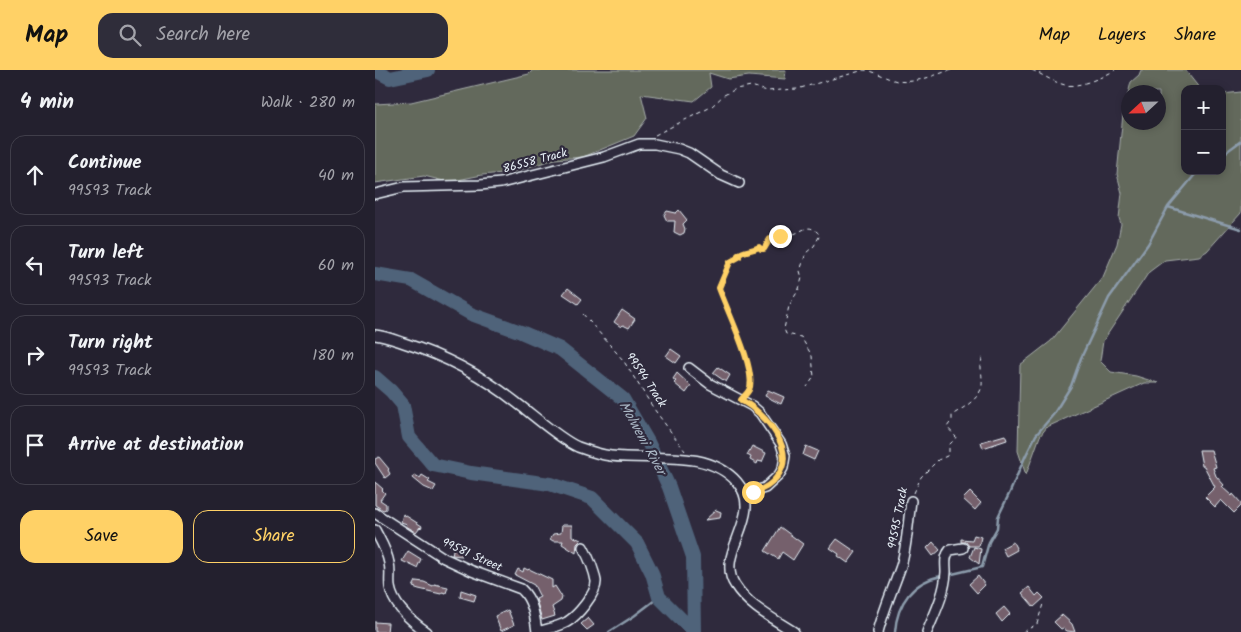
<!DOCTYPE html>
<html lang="en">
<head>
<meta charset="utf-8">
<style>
  :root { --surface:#23202e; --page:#2f2d3a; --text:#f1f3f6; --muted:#a3a3aa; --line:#403e4a; --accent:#ffd166 }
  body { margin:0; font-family:Kalam,sans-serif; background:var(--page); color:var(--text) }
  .controls { position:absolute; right:15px; top:15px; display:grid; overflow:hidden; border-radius:10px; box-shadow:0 2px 8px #0003 }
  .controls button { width:45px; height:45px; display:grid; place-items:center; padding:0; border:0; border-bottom:1px solid var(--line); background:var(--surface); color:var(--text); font:25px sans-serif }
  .compass { position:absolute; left:746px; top:15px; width:45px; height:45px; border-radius:50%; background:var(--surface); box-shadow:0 2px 8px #0003; rotate:248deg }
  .stop { position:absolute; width:15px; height:15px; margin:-11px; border:4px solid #ffd166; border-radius:50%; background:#fff }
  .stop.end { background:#ffd166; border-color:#fff; box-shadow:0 1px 5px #0008 }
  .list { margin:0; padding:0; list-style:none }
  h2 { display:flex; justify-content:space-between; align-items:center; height:65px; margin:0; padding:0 20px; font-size:21px }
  h2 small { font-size:16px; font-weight:400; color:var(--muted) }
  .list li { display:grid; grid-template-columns:32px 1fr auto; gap:15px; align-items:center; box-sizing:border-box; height:80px; margin:0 10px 10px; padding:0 10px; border:1px solid var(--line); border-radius:15px }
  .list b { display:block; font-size:19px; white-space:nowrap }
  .list p { margin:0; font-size:16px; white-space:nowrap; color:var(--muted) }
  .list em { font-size:16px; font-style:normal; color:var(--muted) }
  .actions { display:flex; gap:10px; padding:15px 20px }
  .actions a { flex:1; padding:11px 0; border:1px solid var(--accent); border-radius:15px; text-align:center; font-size:18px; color:var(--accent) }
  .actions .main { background:var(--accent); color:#111 }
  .icon { flex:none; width:28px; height:28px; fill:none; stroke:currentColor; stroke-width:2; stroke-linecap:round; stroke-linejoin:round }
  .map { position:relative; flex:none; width:866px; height:562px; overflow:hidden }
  header { display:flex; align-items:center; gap:30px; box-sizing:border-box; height:70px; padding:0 25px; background:var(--accent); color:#111 }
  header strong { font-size:24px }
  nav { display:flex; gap:28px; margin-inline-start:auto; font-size:18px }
  .search { width:350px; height:45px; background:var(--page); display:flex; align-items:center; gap:12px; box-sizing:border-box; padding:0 18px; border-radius:15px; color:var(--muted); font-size:19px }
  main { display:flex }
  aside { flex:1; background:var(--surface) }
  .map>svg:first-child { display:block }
  .green { fill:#64695c; stroke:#a6adaa; fill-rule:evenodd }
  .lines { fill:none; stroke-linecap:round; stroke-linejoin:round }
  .stream { stroke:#8c9cac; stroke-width:2.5 }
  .river { stroke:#4f637a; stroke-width:14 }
  .building { fill:#75616c; stroke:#e8f1f8 }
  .street-casing { stroke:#e8f1f8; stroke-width:12 }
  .path { stroke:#e8f1f8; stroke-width:1; stroke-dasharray:4 4; stroke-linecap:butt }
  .street { stroke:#2f2a3d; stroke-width:9 }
  .route { stroke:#ffd166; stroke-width:6 }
  .labels { text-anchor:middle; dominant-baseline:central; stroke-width:4.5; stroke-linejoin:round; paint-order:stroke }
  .street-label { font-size:12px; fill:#e8f1f8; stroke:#2f2a3d }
  .water-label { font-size:14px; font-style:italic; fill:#abb8c6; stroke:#2f2a3d }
</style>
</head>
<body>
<header>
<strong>Map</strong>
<div class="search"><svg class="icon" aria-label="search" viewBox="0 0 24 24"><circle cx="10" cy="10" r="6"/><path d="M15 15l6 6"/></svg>Search here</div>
<nav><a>Map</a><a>Layers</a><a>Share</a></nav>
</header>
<main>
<aside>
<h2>4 min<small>Walk · 280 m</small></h2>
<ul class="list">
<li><svg class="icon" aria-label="ahead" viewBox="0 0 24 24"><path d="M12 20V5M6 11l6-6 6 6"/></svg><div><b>Continue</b><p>99593 Track</p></div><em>40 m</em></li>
<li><svg class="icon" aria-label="left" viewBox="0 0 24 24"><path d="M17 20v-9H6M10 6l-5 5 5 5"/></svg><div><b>Turn left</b><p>99593 Track</p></div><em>60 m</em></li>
<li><svg class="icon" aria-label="right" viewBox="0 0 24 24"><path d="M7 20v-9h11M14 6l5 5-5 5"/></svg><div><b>Turn right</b><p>99593 Track</p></div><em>180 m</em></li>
<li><svg class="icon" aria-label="arrive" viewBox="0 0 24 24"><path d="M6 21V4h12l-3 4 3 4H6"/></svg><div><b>Arrive at destination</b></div></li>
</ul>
<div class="actions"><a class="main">Save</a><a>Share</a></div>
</aside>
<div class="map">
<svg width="866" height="562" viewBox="0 0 866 562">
  <rect width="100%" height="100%" fill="#2f2a3d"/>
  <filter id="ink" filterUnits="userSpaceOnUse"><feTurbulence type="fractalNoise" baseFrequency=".02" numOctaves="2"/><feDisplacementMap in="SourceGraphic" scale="10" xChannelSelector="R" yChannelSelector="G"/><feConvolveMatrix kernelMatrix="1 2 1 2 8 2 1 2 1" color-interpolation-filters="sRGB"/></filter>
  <g filter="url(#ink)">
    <path class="green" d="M158,0H411L410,9L374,6L353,9L334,3L336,17L319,31L266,24L272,48L259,66L208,87L180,89L138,102L107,105L73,112L49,106L0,113V34L36,32L154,4Z
      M766,0H810L825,19H810V101H847V24L866,22V143L832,181L824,186L790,190L774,202L728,271L725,291L736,302L761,306L783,313H769L672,357L665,366L651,405L643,381L645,295L676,271L728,207L742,174L746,154L744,148L747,123L742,104L748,44L756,12L764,5ZM754,22H784V52H754Z"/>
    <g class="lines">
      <path class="stream" d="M847,85L866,71
        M793,137L866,159
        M573,505L607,497L614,472L622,458L623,447L635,422L650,387L661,365L678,345L696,316L706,288L734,228L773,174L793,137L823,101
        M234,562L259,546L284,527
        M520,562C522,533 538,511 567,506"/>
      <path class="river" d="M0,0L15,8L53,0
        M0,204L36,210L96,244L146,262L185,279L248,329L273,372L294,417L318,487L319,562
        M0,307L16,321L28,335L34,367L58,395L96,403L175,414L217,428L262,473L277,503L284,527L318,561"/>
    </g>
    <path class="building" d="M304,140L312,150L308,154L310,159L309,163L305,165L299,162L300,151H292L289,145L292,141L301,143Z
      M193,218L207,229L203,234L188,224Z
      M247,240L260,249L254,258L248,255L246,257L239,252Z
      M296,279L306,286L301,293L291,286Z
      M343,297L355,305L351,312L338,303Z
      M302,303L316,316L311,323L299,313L301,311L298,309Z
      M393,320L409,327L406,334L390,326Z
      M630,365L632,370L608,378L606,372Z
      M377,376L391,383L387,392L383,391L382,394L375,390L376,387L372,385Z
      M431,376L443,381L439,390L428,385Z
      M824,380H836L841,397L838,398L841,406L849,415L847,417L857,426L858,424L866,433V436L859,443L846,430L840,437L830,427L840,417L829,396H827Z
      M4,387L14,399L13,400L15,404L10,408L0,393V389Z
      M40,405L45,408L47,405L55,410L53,412L61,416L58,421L49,417L38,408Z
      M0,412L8,419L7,420L10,423L5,430L11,434V439L8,440L0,435Z
      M595,422L606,433L600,440L588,429Z
      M341,440L346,442L345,448L330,450Z
      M28,444L47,456L46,458L45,457L41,462L31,456L32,454L26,452Z
      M187,455H197V466L206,470L202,474L201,483L187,474L188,471H178L175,469L178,464L186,463Z
      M405,457L428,474L418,490L407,482L403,489L390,481Z
      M599,465L606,467L604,476H594L591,472H586V469L597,470Z
      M462,469L481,482L473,493L463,486L464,484L455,478Z
      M558,472L565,480L558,486L552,478Z
      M638,472L642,480L631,486L627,478Z
      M79,475L88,476L87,486L77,485Z
      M599,477L606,479L604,494L595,487Z
      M33,481L46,489L42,498L27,491Z
      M149,498L153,500L154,499L177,510V518L180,516L187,527L186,531L177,537L180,546L167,550L161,529L165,527L159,515L140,505L143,499L148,502Z
      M603,506L610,515L602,523L594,514Z
      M41,511L49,512L58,516L59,514L73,517L71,523L67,522L66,524L44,519L38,517Z
      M654,517L661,526L664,523L669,528L659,537L647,523Z
      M86,520L101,525L99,531L85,527Z
      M629,537L635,544L627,552L621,544Z
      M133,540L139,555L126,561L120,546Z
      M687,545L697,554L700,562L692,561L688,558L686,559L679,552Z
      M213,548L219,555L212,560L206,554Z
      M0,552L13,553L12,562H0Z"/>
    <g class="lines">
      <g class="street-casing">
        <path id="street" d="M0,124L29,117L105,115L126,113L229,87L264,74H280L304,79L314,83L346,105L364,113
          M0,265C10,266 20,270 29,273C70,286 108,306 142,333C158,345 186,370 203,377C214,381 225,385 236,386C276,391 332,378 362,412C391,445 339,483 360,515C373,536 399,549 419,562
          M314,298L335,314L377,336L385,343L406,374L410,386L408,398L404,405L390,418L370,424
          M0,443L69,488L97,501L146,519C158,530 160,547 162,562
          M0,460C5,470 12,481 14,493C16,501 14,509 15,517C18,536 36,551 52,562
          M162,562C172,559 183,557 192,552C202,546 222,523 221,511C219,499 214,488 208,477
          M503,562C509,539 518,519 526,496C532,476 533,453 536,431
          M552,562C560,543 570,523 571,502C571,494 569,487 575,480L588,478"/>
      </g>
      <path class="path" d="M657,0C668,5 678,12 690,15C703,18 729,7 740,0
        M280,65L336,37L349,25L361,19L376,16L392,21L422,19L489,0C501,2 510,8 522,11C540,14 559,5 576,0
        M208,244L248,290L279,339L310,381
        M371,323C385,306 351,238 344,218L355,192L364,187L363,185C369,180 377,181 385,177L386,179H389C398,162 401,169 416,165C428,162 433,151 445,165L439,176L431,183L425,201L427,208L424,219L414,236L409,259L411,264L426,267L437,286L439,307L432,317
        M539,423L546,407L563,390L572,386L574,383V375L580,369L581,367L572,357L577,350V345C588,338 609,327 607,311C607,298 604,299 608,285
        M648,562L662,554L668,534"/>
      <use href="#street" class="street"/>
    </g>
  </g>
  <g class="lines" filter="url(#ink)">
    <path class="route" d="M378,422C387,420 395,416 401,408C424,381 390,343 366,330C368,327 372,324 374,320C383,302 351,238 344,218L355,192L364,187L363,185C369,180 377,181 384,177L386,179H389L395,169L405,166"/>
  </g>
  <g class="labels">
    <g class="street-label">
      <text transform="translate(160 91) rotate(-15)">86558 Track</text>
      <text transform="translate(271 310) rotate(56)">99594 Track</text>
      <text transform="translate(523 448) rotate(-79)">99595 Track</text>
      <text transform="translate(97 485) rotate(24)">99581 Street</text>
    </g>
    <g class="water-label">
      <text transform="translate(267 368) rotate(61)">Molweni River</text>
    </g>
  </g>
</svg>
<div class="controls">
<button>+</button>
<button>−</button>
</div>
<svg class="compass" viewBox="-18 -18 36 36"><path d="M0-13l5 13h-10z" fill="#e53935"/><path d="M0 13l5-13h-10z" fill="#a3a3aa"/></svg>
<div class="stop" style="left:378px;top:422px"></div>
<div class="stop end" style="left:405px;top:166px"></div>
</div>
</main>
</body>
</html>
